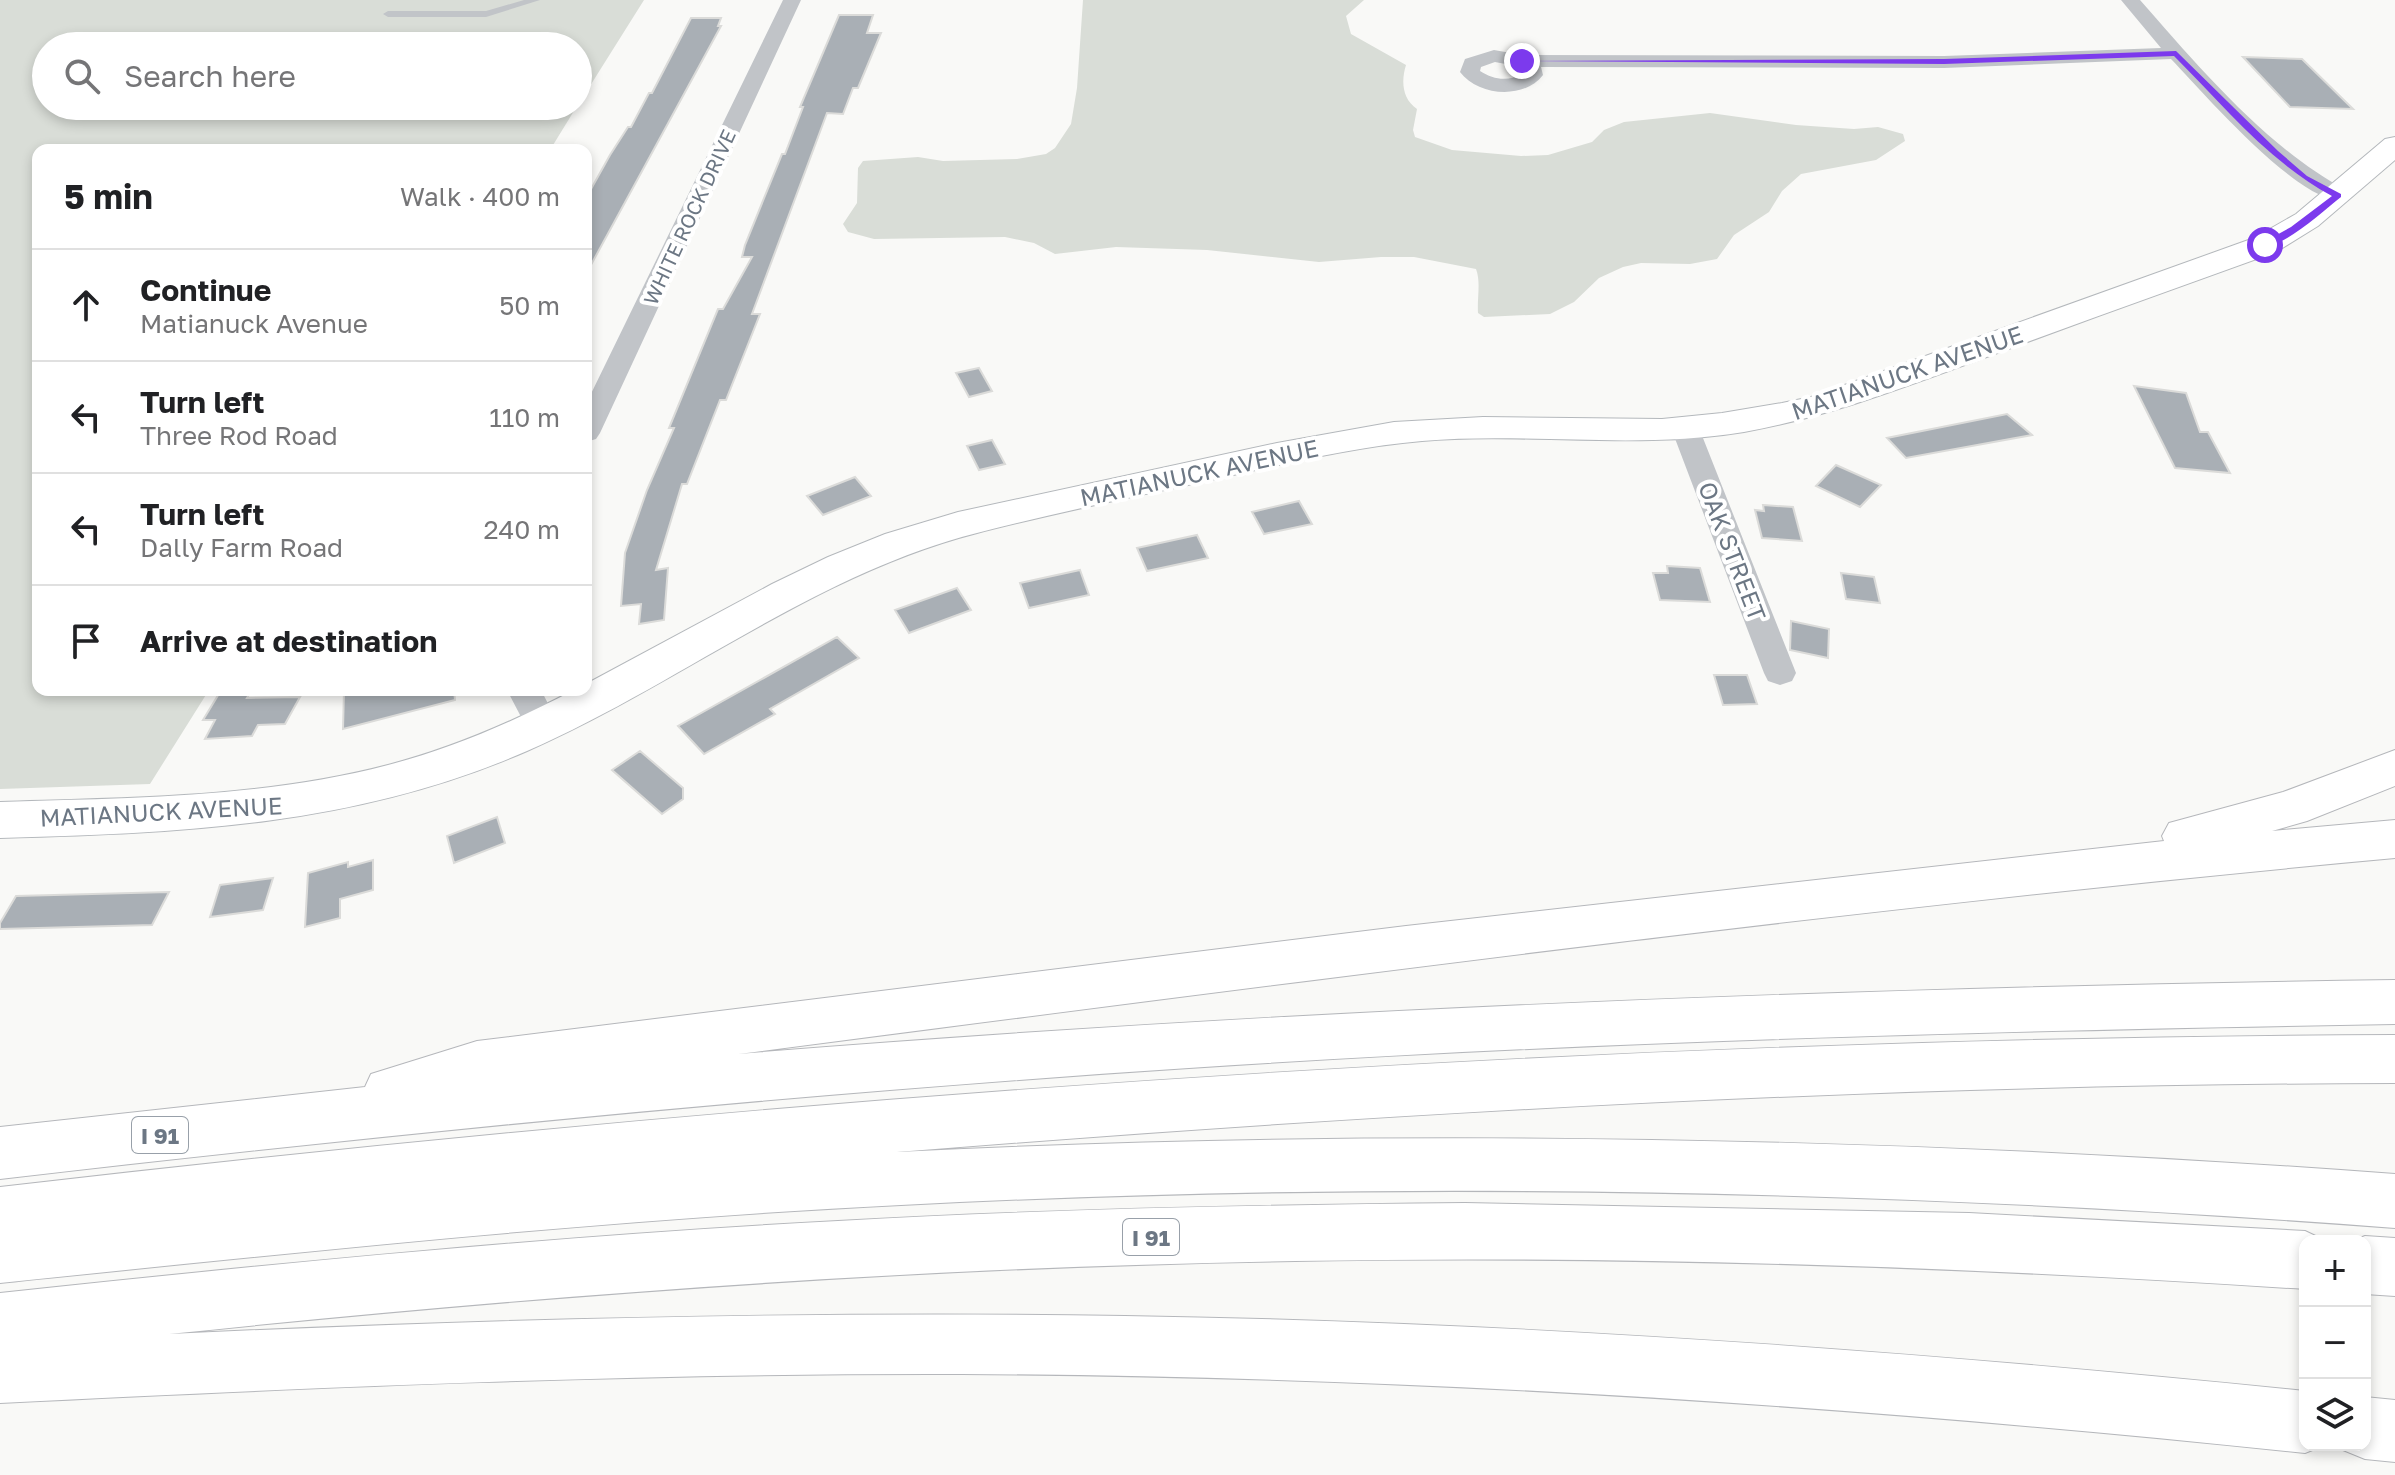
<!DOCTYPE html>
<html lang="en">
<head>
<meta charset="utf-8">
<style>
  :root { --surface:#fff; --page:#f2f2f2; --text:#202124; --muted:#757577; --line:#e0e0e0 }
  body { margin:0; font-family:"Golos Text",sans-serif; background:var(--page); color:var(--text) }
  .controls { position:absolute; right:24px; bottom:24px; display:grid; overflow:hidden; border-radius:16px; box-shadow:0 4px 12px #0003 }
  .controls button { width:72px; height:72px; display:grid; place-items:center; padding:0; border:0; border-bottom:2px solid var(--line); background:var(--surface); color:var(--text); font:40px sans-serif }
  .stop { position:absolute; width:24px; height:24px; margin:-18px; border:6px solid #7c3aed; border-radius:50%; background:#fff }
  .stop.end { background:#7c3aed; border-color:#fff; box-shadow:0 2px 8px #0008 }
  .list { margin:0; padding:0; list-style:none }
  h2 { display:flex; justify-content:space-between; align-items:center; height:104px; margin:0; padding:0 32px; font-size:34px }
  h2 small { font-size:26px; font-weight:400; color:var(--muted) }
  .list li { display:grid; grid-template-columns:52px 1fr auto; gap:24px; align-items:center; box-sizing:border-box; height:112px; padding:0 32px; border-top:2px solid var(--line) }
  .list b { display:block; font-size:30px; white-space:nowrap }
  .list p { margin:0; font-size:26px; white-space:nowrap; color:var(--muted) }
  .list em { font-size:26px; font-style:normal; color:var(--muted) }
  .icon { flex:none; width:44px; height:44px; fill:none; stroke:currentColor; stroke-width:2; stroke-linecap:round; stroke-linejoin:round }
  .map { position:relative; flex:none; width:2395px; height:1475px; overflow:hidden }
  .search { position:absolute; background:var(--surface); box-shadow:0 4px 12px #0003; left:32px; top:32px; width:560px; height:88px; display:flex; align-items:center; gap:20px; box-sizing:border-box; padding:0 28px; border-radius:44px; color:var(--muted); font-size:30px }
  .panel { position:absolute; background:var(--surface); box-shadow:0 4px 12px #0003; left:32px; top:144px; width:560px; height:552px; border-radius:16px }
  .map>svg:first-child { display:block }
  .green { fill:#d9ddd7 }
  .building { fill:#a9afb5; stroke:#dbdbd9; stroke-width:2 }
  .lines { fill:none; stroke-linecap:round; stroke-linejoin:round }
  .secondary-casing { stroke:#b4b8bc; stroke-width:2 }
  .highway-casing { stroke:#b5b7bb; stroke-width:2 }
  .lane { fill:#c1c4c8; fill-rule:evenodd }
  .street { fill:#c1c4c8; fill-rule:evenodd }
  .secondary { fill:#fff; fill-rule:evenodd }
  .highway { fill:#fff; fill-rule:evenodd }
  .route { fill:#7c3aed }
  .labels { text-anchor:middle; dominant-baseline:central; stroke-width:8; stroke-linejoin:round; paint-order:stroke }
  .far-street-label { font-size:20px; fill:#6c7784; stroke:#fff }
  .shield { fill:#fff; stroke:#98a0a9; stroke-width:2 }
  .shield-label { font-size:22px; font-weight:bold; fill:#6c7784 }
  .street-label { font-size:24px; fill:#6c7784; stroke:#fff }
</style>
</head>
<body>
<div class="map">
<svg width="2395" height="1475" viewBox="0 0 2395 1475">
  <rect width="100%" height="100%" fill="#f9f9f7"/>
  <path class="green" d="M0,0H644L578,105V46H46V106H577L550,150H38V690H209L150,784L0,789Z
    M1083,0H1364L1346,16L1351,34L1406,65C1401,81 1402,99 1417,109L1413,130L1415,137L1452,150L1521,156L1548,155L1592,142L1604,130L1624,122L1710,113L1796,125L1854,129L1878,127L1903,134L1905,141L1876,160L1801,174L1782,191L1769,212L1734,235L1717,259L1690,264L1641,263L1623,267L1599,278L1574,302L1550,314L1484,317L1478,313C1477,298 1481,282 1476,269L1414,257H1381L1319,262L1207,250L1116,247L1055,254L1034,243L1005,237L874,239L848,232L843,224L857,203L858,168L863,161L918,157L943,161L1017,159L1046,154L1055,148L1071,124L1077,88Z"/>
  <path class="building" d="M839,15H873L867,33H881L858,88H853L843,114L827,113L752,314H760L726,400H720L687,484H682L656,570L668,568L664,620L639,624L641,604L621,606L625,553L647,490L674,428H669L718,309H723L752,257H742L745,245L782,154H785L803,107H800Z
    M691,18H721L718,26H721L586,274V198L610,155L628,127H631L649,93H652Z
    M2243,57L2302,59L2353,109L2290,107Z
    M979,368L992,391L969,397L956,373Z
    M2134,386L2186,393L2200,432H2208L2230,473L2175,468Z
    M2007,414L2032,435L1906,458L1887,438Z
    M992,440L1005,464L979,470L967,446Z
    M1836,465L1881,485L1860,507L1816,486Z
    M855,477L871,496L823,515L807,496Z
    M1299,501L1312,524L1264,534L1252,512Z
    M1763,505L1793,507L1802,541L1762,538L1755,510L1764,511Z
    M1197,535L1208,558L1147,571L1137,548Z
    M1667,566L1700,568L1710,602L1660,600L1653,573H1668Z
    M1080,570L1089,595L1029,608L1020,583Z
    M1841,573L1874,577L1880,603L1846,599Z
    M957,588L971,610L909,633L895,610Z
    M1791,621L1829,629L1828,658L1790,650Z
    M837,637L859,658L770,709L775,714L704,754L678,726Z
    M1714,675H1747L1757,704L1723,705Z
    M344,690H454L455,700L343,729Z
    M220,692L250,693L247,698L300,697L285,724L258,725L252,736L205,739L215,720H203Z
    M640,751L683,788V799L662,814L612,770Z
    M497,817L505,843L454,863L447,836Z
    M373,860V890L340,899V918L305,927L308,873L348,862V867Z
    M273,878L263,910L210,917L220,885Z
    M169,892L152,925L0,929V923L16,896Z"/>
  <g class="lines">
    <g class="secondary-casing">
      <path id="secondary" d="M2395,137V160L2318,226L2276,252C2179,287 2081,322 1984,358C1905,387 1828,417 1744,432C1637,450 1530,432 1422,441C1351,447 1281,465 1211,480C1133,497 1054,513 977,533C813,575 680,684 527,751C356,826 183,833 0,838V802C129,798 262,798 388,765C453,748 515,721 574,690H586V684L772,584L828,557L885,534L958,512L1277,443L1394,422L1483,417L1662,419L1722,413L1782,403L1811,397L2254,238L2296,214L2385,139Z"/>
    </g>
    <g class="highway-casing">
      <path id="highway" d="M2395,750V786L2307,821L2272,831L2395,820V858C1841,909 1290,983 738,1054C1290,1009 1842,988 2395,980V1024C1993,1031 1591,1041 1189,1068C792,1094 396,1133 0,1179V1127L365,1087L371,1074L477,1041L1406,926L2164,841L2162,836L2169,823L2283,792Z
        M2395,1035V1083C1895,1084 1395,1112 897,1152C1397,1127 1896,1137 2395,1174V1228C1897,1190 1400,1179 901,1205C600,1220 300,1252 0,1283V1187C794,1095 1595,1038 2395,1035Z
        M1465,1203L1969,1213L2305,1231L2326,1241H2305V1289C1969,1267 1632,1255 1295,1261C919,1267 543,1295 169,1334C488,1319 806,1311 1125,1316C1520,1322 1913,1351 2305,1391V1445H2325L2305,1453C1859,1406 1411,1376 962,1374C641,1373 320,1387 0,1403V1293C279,1263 558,1236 838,1221C1047,1209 1256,1205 1465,1203Z
        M2365,1236L2395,1238V1296L2365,1294V1241H2353Z
        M2365,1397L2395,1400V1462L2365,1459L2343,1450L2341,1445H2365Z"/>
    </g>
    <path class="lane" d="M524,0H540L486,17H388L383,14L388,11H486Z"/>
    <path class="street" d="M783,0H801L600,433L596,439L586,442V404Z
      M2121,0H2140C2198,66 2268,149 2346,190L2349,195L2346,200C2304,210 2201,90 2171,59L1944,68L1541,67L1543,75C1524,100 1478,96 1460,72L1465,59L1494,50L1522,55L1944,56L2161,48ZM1495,62L1516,66L1523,73C1509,82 1494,80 1480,71L1481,67Z
      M1685,420L1695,422L1699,428L1796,673L1792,681L1780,685L1768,681L1764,673L1671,428L1675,422Z
      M507,690H541L559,725L554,734L542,738L530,734Z"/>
    <use href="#secondary" class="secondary"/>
    <use href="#highway" class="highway"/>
  </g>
  <path class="route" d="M2176,51L2278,151L2307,176L2341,194V197C2322,212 2286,246 2262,247V243L2291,227L2332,196C2270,163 2224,106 2174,56L1944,64L1518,61L1944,59Z"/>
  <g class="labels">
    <g class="far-street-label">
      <text transform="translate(689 217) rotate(-65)">WHITE ROCK DRIVE</text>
    </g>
    <g class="shield">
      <rect x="132" y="1117" width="56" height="36" rx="6"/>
      <rect x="1123" y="1219" width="56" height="36" rx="6"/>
    </g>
    <g class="shield-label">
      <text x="160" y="1135">I 91</text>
      <text x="1151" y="1237">I 91</text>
    </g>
    <g class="street-label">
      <text transform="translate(1907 372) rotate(-19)">MATIANUCK AVENUE</text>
      <text transform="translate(1199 472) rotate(-12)">MATIANUCK AVENUE</text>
      <text transform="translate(1733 551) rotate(69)">OAK STREET</text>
      <text transform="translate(161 811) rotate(-3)">MATIANUCK AVENUE</text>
    </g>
  </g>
</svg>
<div class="controls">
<button>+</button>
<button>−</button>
<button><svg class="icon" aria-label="layers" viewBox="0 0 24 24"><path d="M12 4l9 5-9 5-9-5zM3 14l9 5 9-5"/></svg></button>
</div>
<div class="stop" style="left:2265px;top:245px"></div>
<div class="stop end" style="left:1522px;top:61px"></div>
<div class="search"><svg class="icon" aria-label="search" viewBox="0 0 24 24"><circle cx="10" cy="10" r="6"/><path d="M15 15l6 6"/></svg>Search here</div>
<section class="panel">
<h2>5 min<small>Walk · 400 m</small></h2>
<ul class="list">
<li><svg class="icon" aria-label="ahead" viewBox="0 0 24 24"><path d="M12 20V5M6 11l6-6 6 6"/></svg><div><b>Continue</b><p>Matianuck Avenue</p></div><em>50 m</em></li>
<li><svg class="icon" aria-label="left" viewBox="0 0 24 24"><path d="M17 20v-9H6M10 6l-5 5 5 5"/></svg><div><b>Turn left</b><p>Three Rod Road</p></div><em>110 m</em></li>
<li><svg class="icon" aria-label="left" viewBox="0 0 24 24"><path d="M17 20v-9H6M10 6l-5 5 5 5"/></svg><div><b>Turn left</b><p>Dally Farm Road</p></div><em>240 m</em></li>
<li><svg class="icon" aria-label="arrive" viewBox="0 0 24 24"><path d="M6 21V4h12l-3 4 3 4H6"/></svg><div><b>Arrive at destination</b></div></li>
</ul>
</section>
</div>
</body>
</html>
